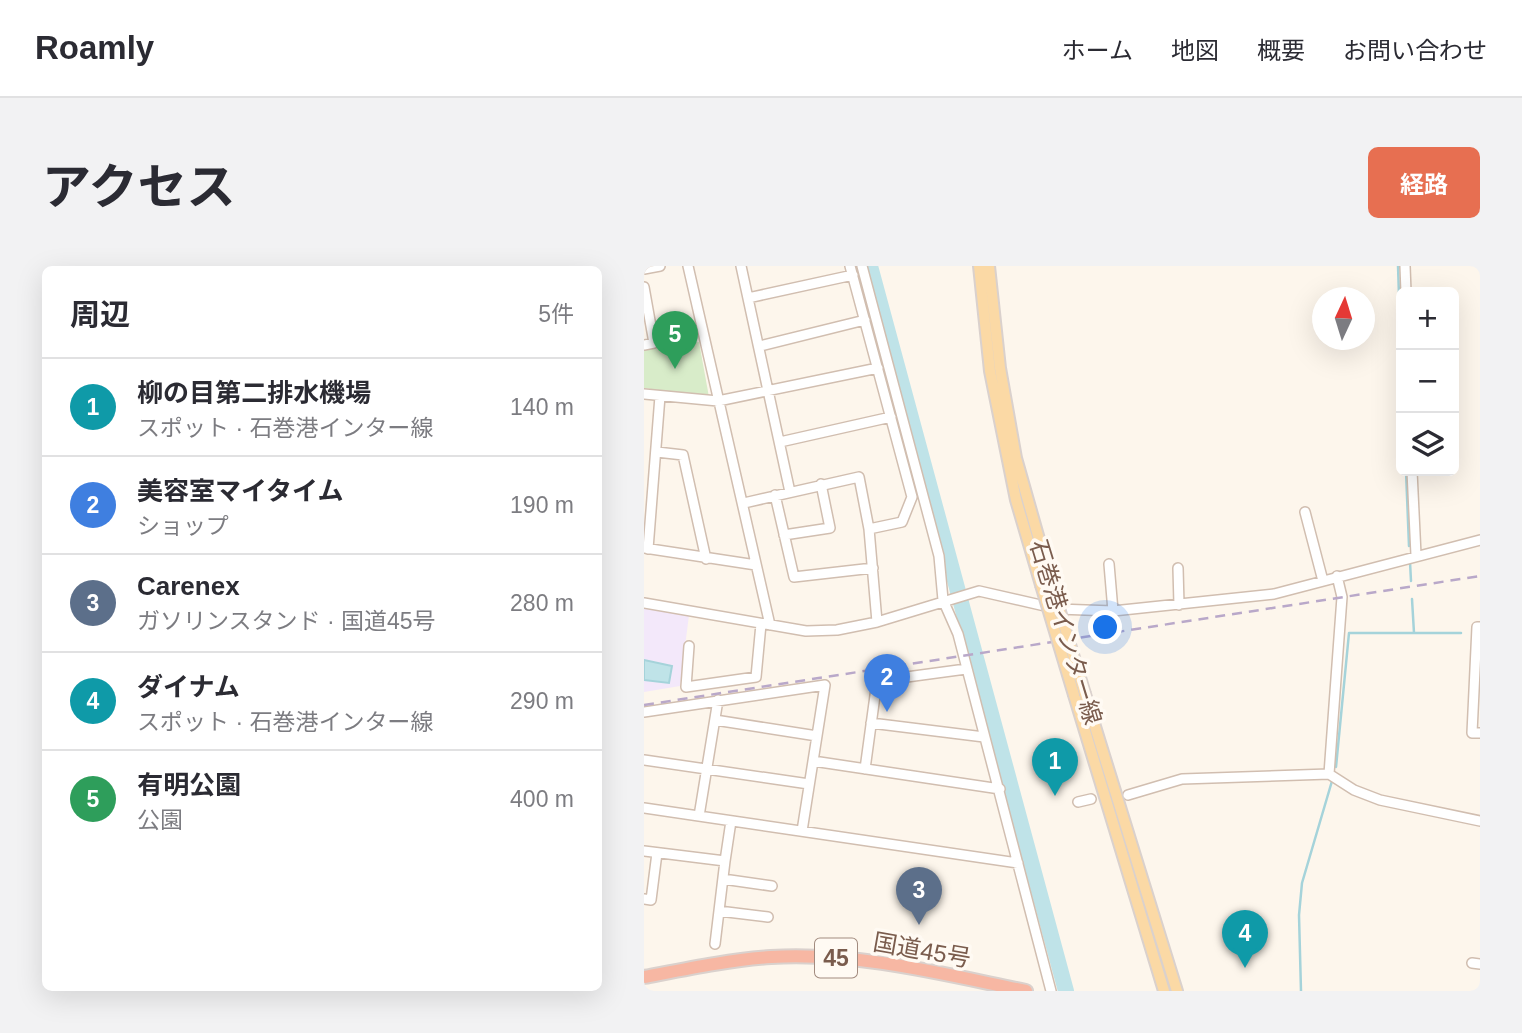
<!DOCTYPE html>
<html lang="ja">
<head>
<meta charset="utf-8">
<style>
  :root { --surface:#fff; --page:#f2f2f3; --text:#2b2b33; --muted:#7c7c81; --line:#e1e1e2; --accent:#e76f51 }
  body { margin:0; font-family:Helvetica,"Noto Sans JP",sans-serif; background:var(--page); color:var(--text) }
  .controls { position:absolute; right:21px; top:21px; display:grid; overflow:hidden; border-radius:10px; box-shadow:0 7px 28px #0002 }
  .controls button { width:63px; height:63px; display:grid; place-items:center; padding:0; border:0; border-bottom:2px solid var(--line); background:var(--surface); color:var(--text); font:35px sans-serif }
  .compass { position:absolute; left:668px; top:21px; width:63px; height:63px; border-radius:50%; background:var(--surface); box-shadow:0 7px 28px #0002; rotate:4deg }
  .you { position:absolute; left:462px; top:362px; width:24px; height:24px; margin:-18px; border:5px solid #fff; border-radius:50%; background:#1a73e8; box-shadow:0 0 0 10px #1a73e833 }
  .badge { display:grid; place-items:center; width:46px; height:46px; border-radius:50%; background:var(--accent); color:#fff; font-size:23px; font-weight:700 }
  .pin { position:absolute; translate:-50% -58px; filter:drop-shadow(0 2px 4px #0008) }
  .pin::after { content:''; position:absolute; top:37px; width:24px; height:21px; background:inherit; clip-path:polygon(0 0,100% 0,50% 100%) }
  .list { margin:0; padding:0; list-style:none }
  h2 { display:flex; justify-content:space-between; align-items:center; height:91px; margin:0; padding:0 28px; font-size:30px }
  h2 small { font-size:23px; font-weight:400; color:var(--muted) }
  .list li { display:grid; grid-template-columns:46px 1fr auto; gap:21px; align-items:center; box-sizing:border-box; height:98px; padding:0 28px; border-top:2px solid var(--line) }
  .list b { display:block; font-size:26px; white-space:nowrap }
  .list p { margin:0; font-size:23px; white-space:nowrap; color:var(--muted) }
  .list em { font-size:23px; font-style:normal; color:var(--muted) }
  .icon { flex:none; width:38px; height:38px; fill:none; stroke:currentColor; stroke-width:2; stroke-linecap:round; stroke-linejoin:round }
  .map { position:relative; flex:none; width:836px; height:725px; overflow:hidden; border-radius:10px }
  header { display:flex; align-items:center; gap:42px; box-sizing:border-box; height:98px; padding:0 35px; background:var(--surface); border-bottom:2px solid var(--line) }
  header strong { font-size:33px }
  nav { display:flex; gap:38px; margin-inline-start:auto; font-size:24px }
  .intro { display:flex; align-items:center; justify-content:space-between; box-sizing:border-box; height:168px; padding:0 42px }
  h1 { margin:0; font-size:49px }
  .button { padding:18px 32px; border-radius:10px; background:var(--accent); color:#fff; font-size:24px; font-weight:700 }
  main { display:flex; gap:42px; padding:0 42px }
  aside { flex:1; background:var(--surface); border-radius:10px; box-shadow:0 7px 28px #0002 }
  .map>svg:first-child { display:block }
  .education { fill:#f3e8fa }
  .green { fill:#d8ecc9 }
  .water { fill:#bfe3e8; stroke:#a5d3da; stroke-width:2 }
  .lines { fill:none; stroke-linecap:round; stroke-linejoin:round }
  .stream { stroke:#a5d3da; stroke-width:2.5 }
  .river { stroke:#bfe3e8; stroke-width:16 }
  .minor-casing { stroke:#d1beb0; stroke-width:12 }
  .major-casing { stroke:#dad1cd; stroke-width:14 }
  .highway-casing { stroke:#dad1cd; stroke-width:16 }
  .minor { stroke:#fff; stroke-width:9 }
  .major { stroke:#fbd9a5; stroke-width:10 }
  .highway { stroke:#f7b7a3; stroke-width:12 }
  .rail { stroke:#b9a8c9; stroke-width:2.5; stroke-dasharray:10 7; stroke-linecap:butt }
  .major-bridge-casing { stroke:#dad1cd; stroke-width:14; stroke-linecap:butt }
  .major-bridge { stroke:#fbd9a5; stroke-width:10 }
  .labels { text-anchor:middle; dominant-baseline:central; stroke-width:7; stroke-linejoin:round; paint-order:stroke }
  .shield { fill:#fffaf3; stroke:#a28b7f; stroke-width:2 }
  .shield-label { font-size:23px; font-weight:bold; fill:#7a5c4d }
  .street-label { font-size:24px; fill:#7a5c4d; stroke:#fffaf3 }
</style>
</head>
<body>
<header>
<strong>Roamly</strong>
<nav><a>ホーム</a><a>地図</a><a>概要</a><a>お問い合わせ</a></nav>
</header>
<div class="intro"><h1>アクセス</h1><a class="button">経路</a></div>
<main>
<aside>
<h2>周辺<small>5件</small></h2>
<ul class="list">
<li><span class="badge" style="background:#0f9aa8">1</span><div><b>柳の目第二排水機場</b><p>スポット · 石巻港インター線</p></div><em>140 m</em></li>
<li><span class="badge" style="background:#3f7fe0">2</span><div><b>美容室マイタイム</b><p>ショップ</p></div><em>190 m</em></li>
<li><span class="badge" style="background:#5c6f8a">3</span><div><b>Carenex</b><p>ガソリンスタンド · 国道45号</p></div><em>280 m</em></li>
<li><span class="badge" style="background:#0f9aa8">4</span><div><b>ダイナム</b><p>スポット · 石巻港インター線</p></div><em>290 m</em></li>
<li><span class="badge" style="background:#2e9e5b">5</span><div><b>有明公園</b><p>公園</p></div><em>400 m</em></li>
</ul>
</aside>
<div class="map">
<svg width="836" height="725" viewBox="0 0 836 725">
  <rect width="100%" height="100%" fill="#fdf6ec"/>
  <path class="education" d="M0,341L45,349L36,420L0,426Z"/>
  <path class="green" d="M55,76L65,131L0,122V84Z"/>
  <path class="water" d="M0,394L28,400L25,417L0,414Z"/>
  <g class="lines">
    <path class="stream" d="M754,0L757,88
      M762,205L765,280
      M766,296L767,315
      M768,333L770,367
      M692,501L705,367H817
      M657,725L655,649L658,617L688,515"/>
    <path class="river" d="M226,0L422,725"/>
    <g class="minor-casing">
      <path id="minor" d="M44,0L126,359
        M97,0L146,226
        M206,0L268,231L258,256L225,263
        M218,0L295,290L299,334L314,368L407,725
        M761,0L762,26
        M0,3L16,0
        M0,21L10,77L0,79
        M104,32L209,9
        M116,80L221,54
        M0,128L74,135L234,102
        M136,176L247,151
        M13,186L39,189L62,293
        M768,205L772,289
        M131,229L150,311L229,302
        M100,237L215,211L225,263L233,356
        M661,246L679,315
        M140,269L186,262L177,218
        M0,282L112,299
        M4,283L16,130
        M465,298L469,345
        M534,302L535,339
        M0,337L162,365L193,364L233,356L335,325L414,343L469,345L630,328L836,274
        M836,361H833L828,467H836
        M45,380L42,421L112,411L117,358
        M0,446L181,419L158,565
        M71,454L173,470
        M227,457L340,471
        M0,494L165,518
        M169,495L356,523
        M221,503L233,415L322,403
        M685,508L698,331L693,310
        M484,529L538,513L685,508L710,524L736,534L836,555
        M434,536L447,533
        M0,542L374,597
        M55,550L74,434
        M0,585L81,595L87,555
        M79,613L128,620
        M0,633L7,634L13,587
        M75,645L124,651
        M71,678L81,595
        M828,697L836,698"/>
    </g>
    <g class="major-casing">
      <path id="major" d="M335,0L346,105L372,234L397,319
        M345,0L356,102L372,192L408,319
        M441,428L533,725
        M430,429L520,725"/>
    </g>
    <g class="highway-casing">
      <path id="highway" d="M0,711C42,703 85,694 127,691C214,686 299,708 382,725"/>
    </g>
    <use href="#minor" class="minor"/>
    <use href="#major" class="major"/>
    <use href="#highway" class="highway"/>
    <path class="rail" d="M0,439L836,310"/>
    <g class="major-bridge-casing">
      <path id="major-bridge" d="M397,319L430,429
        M408,319L441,428"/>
    </g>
    <use href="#major-bridge" class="major-bridge"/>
  </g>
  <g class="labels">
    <rect class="shield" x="171" y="672.5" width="42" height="39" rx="5"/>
    <g class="shield-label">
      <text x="192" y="692">45</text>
    </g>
    <g class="street-label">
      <text transform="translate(422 366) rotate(73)">石巻港インター線</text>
      <text transform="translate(278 684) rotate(10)">国道45号</text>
    </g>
  </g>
</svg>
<div class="controls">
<button>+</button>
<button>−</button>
<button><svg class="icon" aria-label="layers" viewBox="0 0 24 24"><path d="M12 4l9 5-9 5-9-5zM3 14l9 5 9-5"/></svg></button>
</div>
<svg class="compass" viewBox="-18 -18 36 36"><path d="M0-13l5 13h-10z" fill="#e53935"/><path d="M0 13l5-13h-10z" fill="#7c7c81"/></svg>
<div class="you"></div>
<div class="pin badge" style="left:411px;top:530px;background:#0f9aa8">1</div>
<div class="pin badge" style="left:243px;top:446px;background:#3f7fe0">2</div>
<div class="pin badge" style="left:275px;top:659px;background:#5c6f8a">3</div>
<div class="pin badge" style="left:601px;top:702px;background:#0f9aa8">4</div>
<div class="pin badge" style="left:31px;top:103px;background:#2e9e5b">5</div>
</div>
</main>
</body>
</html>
